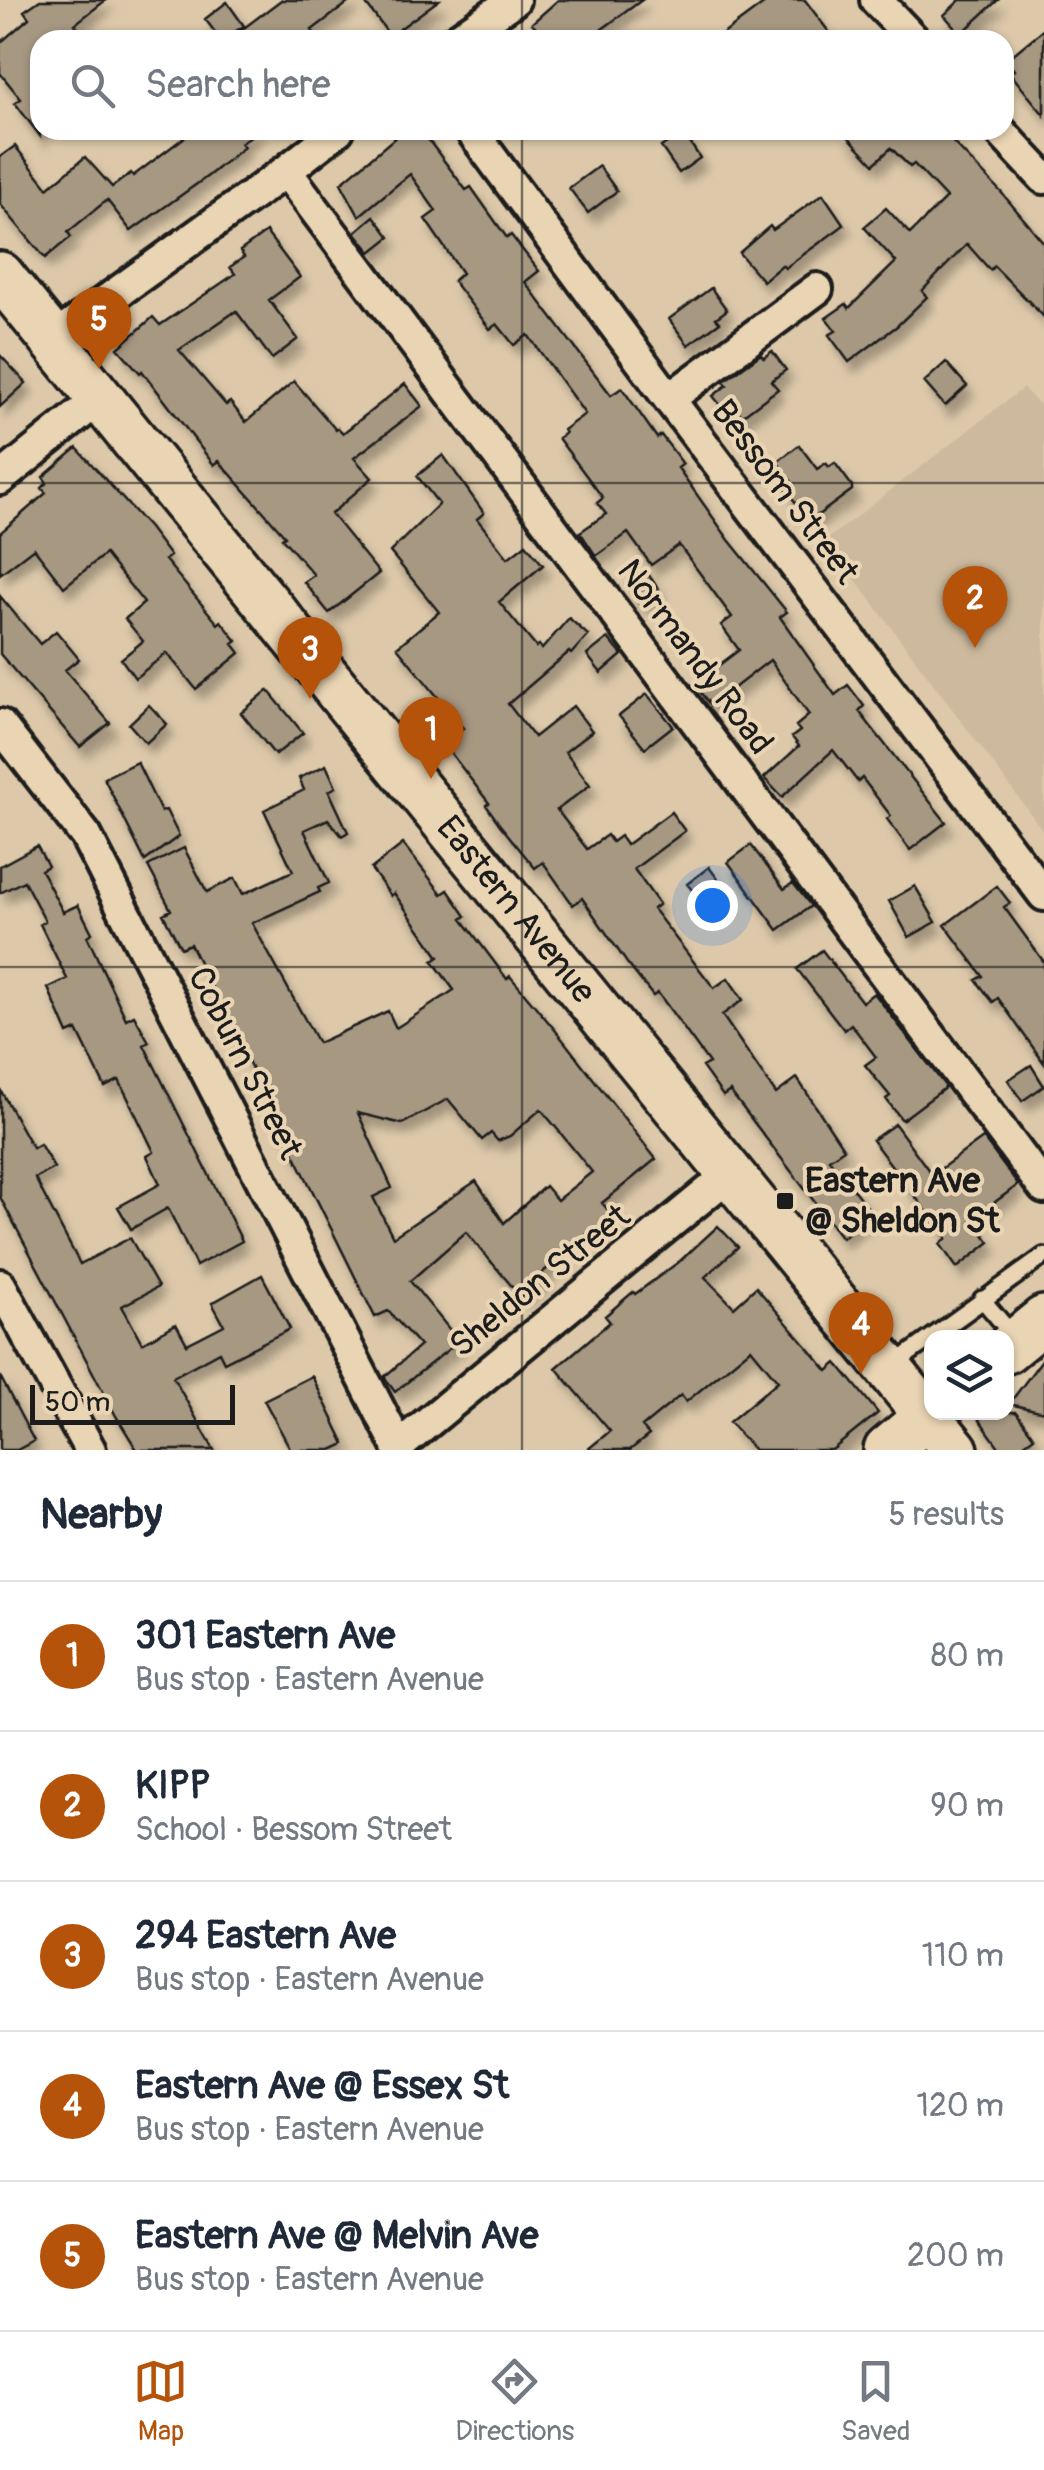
<!DOCTYPE html>
<html lang="en">
<head>
<meta charset="utf-8">
<style>
  :root { --surface:#fff; --page:#f2f2f3; --text:#1f2937; --muted:#747a83; --line:#e0e1e3; --accent:#b45309 }
  body { margin:0; font-family:Pangolin,sans-serif; background:var(--page); color:var(--text) }
  .controls { position:absolute; right:30px; bottom:30px; display:grid; overflow:hidden; border-radius:20px; box-shadow:0 2px 8px #0004 }
  .controls button { width:90px; height:90px; display:grid; place-items:center; padding:0; border:0; border-bottom:2px solid var(--line); background:var(--surface); color:var(--text); font:50px sans-serif }
  .scale { position:absolute; left:30px; bottom:25px; width:205px; box-sizing:border-box; padding-left:10px; border:5px solid #1c1c1c; border-top:0; font-size:28px; line-height:35px; white-space:nowrap; color:#1c1c1c; -webkit-text-stroke:8px #e9d4b3; paint-order:stroke }
  .you { position:absolute; left:712px; top:905px; width:35px; height:35px; margin:-25px; border:8px solid #fff; border-radius:50%; background:#1a73e8; box-shadow:0 0 0 15px #1a73e833 }
  .badge { display:grid; place-items:center; width:65px; height:65px; border-radius:50%; background:var(--accent); color:#fff; font-size:32px; font-weight:700 }
  .pin { position:absolute; translate:-50% -82px; filter:drop-shadow(0 2px 5px #0008) }
  .pin::after { content:''; position:absolute; top:52px; width:35px; height:30px; background:inherit; clip-path:polygon(0 0,100% 0,50% 100%) }
  .list { margin:0; padding:0; list-style:none }
  h2 { display:flex; justify-content:space-between; align-items:center; height:130px; margin:0; padding:0 40px; font-size:42px }
  h2 small { font-size:32px; font-weight:400; color:var(--muted) }
  .list li { display:grid; grid-template-columns:65px 1fr auto; gap:30px; align-items:center; box-sizing:border-box; height:150px; padding:0 40px; border-top:2px solid var(--line) }
  .list b { display:block; font-size:38px; white-space:nowrap }
  .list p { margin:0; font-size:32px; white-space:nowrap; color:var(--muted) }
  .list em { font-size:32px; font-style:normal; color:var(--muted) }
  .icon { flex:none; width:55px; height:55px; fill:none; stroke:currentColor; stroke-width:2; stroke-linecap:round; stroke-linejoin:round }
  .map { position:relative; flex:none; width:1044px; height:1450px; overflow:hidden }
  .search { position:absolute; background:var(--surface); box-shadow:0 2px 8px #0004; left:30px; right:30px; top:30px; height:110px; display:flex; align-items:center; gap:25px; box-sizing:border-box; padding:0 35px; border-radius:30px; color:var(--muted); font-size:38px }
  .sheet { height:880px; background:var(--surface) }
  nav { display:flex; justify-content:space-around; align-items:center; box-sizing:border-box; height:140px; border-top:2px solid var(--line); background:var(--surface); font-size:28px; color:var(--muted) }
  nav a { display:grid; justify-items:center; gap:5px }
  nav .on { color:var(--accent) }
  .map>svg:first-child { display:block }
  .built { fill:#cdba9e }
  .building { fill:#a79882; stroke:#1c1c1c; stroke-width:2.5; fill-rule:evenodd; filter:url(#shadow) }
  .lines { fill:none; stroke-linecap:round; stroke-linejoin:round }
  .lane-casing { stroke:#1c1c1c; stroke-width:22 }
  .street-casing { stroke:#1c1c1c; stroke-width:38 }
  .secondary-casing { stroke:#1c1c1c; stroke-width:52 }
  .lane { stroke:#e9d4b3; stroke-width:15 }
  .street { stroke:#e9d4b3; stroke-width:30 }
  .secondary { stroke:#e9d4b3; stroke-width:45 }
  .grid { fill:none; stroke:#1c1c1c; stroke-width:2.5; stroke-opacity:0.55 }
  .poi-dot { fill:#1c1c1c; stroke:#e9d4b3; stroke-width:4 }
  .labels { text-anchor:middle; dominant-baseline:central; stroke-width:8; stroke-linejoin:round; paint-order:stroke }
  .street-label { font-size:35px; fill:#1c1c1c; stroke:#e9d4b3 }
  .poi-label { font-size:35px; font-weight:bold; fill:#1c1c1c; stroke:#e9d4b3; text-anchor:start }
</style>
</head>
<body>
<div class="map">
<svg width="1044" height="1450" viewBox="0 0 1044 1450">
  <defs>
    <filter id="shadow"><feDropShadow dx="6" dy="10" stdDeviation="5" flood-color="#0004"/></filter>
  </defs>
  <rect width="100%" height="100%" fill="#ddc9aa"/>
  <filter id="ink" filterUnits="userSpaceOnUse"><feTurbulence type="fractalNoise" baseFrequency=".01" numOctaves="2"/><feDisplacementMap in="SourceGraphic" scale="20" xChannelSelector="R" yChannelSelector="G"/><feConvolveMatrix kernelMatrix="1 2 1 2 8 2 1 2 1" color-interpolation-filters="sRGB"/></filter>
  <g filter="url(#ink)">
    <path class="built" d="M1023,388L1044,409V832L826,540Z"/>
    <path class="building" d="M40,0H106L75,24L86,40H40V136L15,103L21,99L0,73V43L29,18L24,11Z
      M281,0H352L312,30L319,40H228Z
      M363,0H439L390,36Z
      M558,0H642L587,40H548L532,23Z
      M769,0H805L835,40H715Z
      M960,0H998L961,34L944,15Z
      M227,2L244,26L221,40L205,19Z
      M1044,29V115L1010,73L1014,70L1006,60Z
      M194,130H259L241,143L244,147L208,176L131,231L107,200L68,232L71,237L45,258L0,204V157L15,146L48,188L85,157L112,187L131,173L133,176Z
      M404,130H421L466,190L471,187L507,238L511,235L539,271L525,282L611,395L622,388L657,438L661,435L683,464L678,468L729,540L787,612L780,617L835,695L848,685L864,706L859,711L865,719L946,822L910,850L887,819L891,816L862,778L858,782L833,750L782,797L764,778L799,746L792,737L800,731L796,726L809,715L770,660L711,706L694,684L739,650L721,625L732,617L679,545L651,565L628,533L596,556L580,532L606,514L597,503L603,498L558,438L565,433L563,430L585,414L528,335L514,345L497,324L490,329L453,281L462,273L425,219L436,211L410,174L359,216L341,183Z
      M842,130H941L1001,192L1044,243V317L994,266L990,270L967,244L922,291L927,297L897,326L849,362L829,335L836,331L826,318L846,304L849,308L896,262L864,227L886,208L910,234L946,198L914,164L910,167L891,148L874,164Z
      M683,132L700,158L679,173L661,147Z
      M599,166L617,191L588,213L569,188Z
      M823,194L844,225L785,268L782,265L763,281L739,253L770,226L773,230Z
      M374,216L390,237L371,252L355,232Z
      M266,232L300,277L269,300L298,339L272,359L236,311L179,350L226,405L230,402L246,422L294,381L336,430L338,428L343,433L405,384L422,406L354,458L372,478L331,514L379,573L329,613L304,582L314,575L282,538L285,536L219,461L214,465L142,371L140,373L118,348L153,317L160,325L235,274L230,267L244,257L240,251Z
      M711,288L727,310L716,318L720,322L688,345L669,319Z
      M772,351L786,370L771,381L778,389L742,416L740,413L732,419L713,396L727,385L724,381L761,354L764,358Z
      M0,355L26,383L0,407Z
      M946,362L967,386L945,406L924,382Z
      M799,445L817,469L826,463L829,467L835,463L852,486V490L810,521L786,490L794,485L777,462Z
      M77,448L149,528L170,556L165,560L218,624L221,621L237,641L233,644L240,653L196,689L167,653L135,678L121,659L143,641L125,619L144,603L105,554L64,587L34,548L0,574V533L46,493L42,488L47,483L43,477Z
      M443,455L484,513L477,519L508,558L526,544L543,565L499,602L536,647L539,645L542,649L569,618L588,635L571,654L569,652L508,704L534,737L573,706L592,731L565,752L590,785L557,810L587,849L607,835L612,842L620,836L626,845L671,812L685,831L634,869L659,904L653,909L714,988L728,978L743,1000L722,1015L776,1094L797,1078L844,1149L829,1159L872,1213L842,1238L730,1091L723,1096L702,1067L709,1063L658,993L653,996L627,963L582,898L573,905L543,862L535,868L500,825L486,805L489,803L443,743L463,728L397,647L439,612L390,552L439,504L417,476Z
      M646,571L659,590L640,604L626,585Z
      M0,596L40,644L56,631L79,659L65,670L110,723L80,747L0,654Z
      M608,638L622,655L601,673L587,655Z
      M268,690L303,733L275,755L241,713Z
      M647,694L673,726L645,748L619,716Z
      M149,705L167,724L146,743L129,724Z
      M137,762L161,812L166,810L179,836L145,861L104,778Z
      M326,765L336,787L329,791L348,832L342,836L328,819L304,830L329,883L318,888L320,892L252,923L318,1043L388,1011L396,1028L454,990L433,961L439,957L394,893L391,896L371,869L403,844L442,894L448,890L466,916L462,919L507,979L510,976L556,1031L656,1159L602,1203L615,1218L597,1232L594,1228L542,1273L545,1277L521,1297L466,1232L410,1281L459,1341L395,1392L384,1377L420,1346L388,1311L375,1317L190,944L181,948L163,914L171,910L148,866L184,848L207,892L235,878L243,894L293,871L264,810L304,790L299,778ZM448,1099L482,1140L491,1133L498,1141L510,1136L541,1109L592,1172L557,1200L545,1186L504,1223L476,1181L393,1237L373,1197L392,1188L358,1113L402,1124Z
      M751,845L784,889L793,883L811,906L778,930L728,862Z
      M37,846L48,866L41,870L63,912L78,905L92,933L87,936L126,1019L134,1015L149,1042L144,1045L242,1241L196,1266L168,1208L131,1229L118,1207L160,1184L147,1156L154,1152L119,1080L105,1087L77,1030L68,1034L48,988L67,979L40,924L45,921L24,881L0,893V866Z
      M709,867L723,886L702,902L687,884Z
      M915,886L936,922L909,937L889,901Z
      M997,886L1010,903L1004,907L1044,962V1063L998,998L993,1002L976,980L983,976L945,925Z
      M822,950L862,1002L874,993L946,1087L902,1120L886,1099L890,1096L865,1065L876,1057L851,1024L844,1030L797,969Z
      M1031,1065L1044,1086L1022,1101L1008,1080Z
      M0,1089L28,1140L33,1148L40,1144L54,1168L35,1178L80,1264L130,1238L158,1287L122,1306L142,1343L176,1324L187,1344L224,1325L212,1303L262,1275L290,1329L224,1362L219,1352L173,1377L214,1450H137L116,1416L0,1197Z
      M895,1124L932,1175L983,1138L1018,1185L972,1219L990,1242L957,1268L940,1244L947,1238L872,1140Z
      M718,1226L738,1247L705,1277L734,1307L756,1287L828,1371L837,1363L878,1413L832,1450H754L729,1422L778,1381L751,1348L686,1402L681,1395L642,1427L649,1435L630,1450H587L610,1431L556,1368L610,1322L605,1316L633,1292L635,1294L680,1261Z
      M1044,1357V1412L1009,1404Z
      M0,1376L34,1441L17,1450H0Z
      M312,1376L345,1444L332,1450H291L264,1400Z
      M974,1412H1016L1034,1437L1016,1450H1001Z"/>
    <g class="lines">
      <g class="lane-casing">
        <path id="lane" d="M982,1299L1015,1338
          M892,1366L1044,1256"/>
      </g>
      <g class="street-casing">
        <path id="street" d="M876,0L914,40
          M456,40L514,0
          M471,130L669,399L1044,895
          M999,130L1044,178
          M286,171L1044,1188
          M53,339L286,171L338,130
          M669,399L817,289
          M0,479L100,398
          M0,725L86,836L400,1450
          M0,1285L90,1450
          M398,1447L730,1174"/>
      </g>
      <g class="secondary-casing">
        <g id="secondary">
          <path id="s1" d="M0,275L955,1450"/>
          <path d="M1006,1350L1044,1319"/>
          <path d="M887,1450L932,1412"/>
        </g>
      </g>
      <use href="#lane" class="lane"/>
      <use href="#street" class="street"/>
      <use href="#secondary" class="secondary"/>
    </g>
  </g>
  <path class="grid" d="M522,0V40M522,130V1450M0,483H1044M0,967H1044"/>
  <rect class="poi-dot" x="775" y="1191" width="20" height="20" rx="5"/>
  <g class="labels">
    <g class="street-label">
      <text transform="translate(785 492) rotate(53)">Bessom Street</text>
      <text transform="translate(695 657) rotate(53)">Normandy Road</text>
      <text stroke="none"><textPath href="#s1" startOffset="818">Eastern Avenue</textPath></text>
      <text transform="translate(245 1063) rotate(63)">Coburn Street</text>
      <text transform="translate(540 1281) rotate(-39)">Sheldon Street</text>
    </g>
    <g class="poi-label">
      <text x="805" y="1181">Eastern Ave<tspan x="805" dy="40">@ Sheldon St</tspan></text>
    </g>
  </g>
</svg>
<div class="controls">
<button><svg class="icon" aria-label="layers" viewBox="0 0 24 24"><path d="M12 4l9 5-9 5-9-5zM3 14l9 5 9-5"/></svg></button>
</div>
<div class="scale">50 m</div>
<div class="you"></div>
<div class="pin badge" style="left:431px;top:779px">1</div>
<div class="pin badge" style="left:975px;top:648px">2</div>
<div class="pin badge" style="left:310px;top:699px">3</div>
<div class="pin badge" style="left:861px;top:1374px">4</div>
<div class="pin badge" style="left:99px;top:369px">5</div>
<div class="search"><svg class="icon" aria-label="search" viewBox="0 0 24 24"><circle cx="10" cy="10" r="6"/><path d="M15 15l6 6"/></svg>Search here</div>
</div>
<section class="sheet">
<h2>Nearby<small>5 results</small></h2>
<ul class="list">
<li><span class="badge">1</span><div><b>301 Eastern Ave</b><p>Bus stop · Eastern Avenue</p></div><em>80 m</em></li>
<li><span class="badge">2</span><div><b>KIPP</b><p>School · Bessom Street</p></div><em>90 m</em></li>
<li><span class="badge">3</span><div><b>294 Eastern Ave</b><p>Bus stop · Eastern Avenue</p></div><em>110 m</em></li>
<li><span class="badge">4</span><div><b>Eastern Ave @ Essex St</b><p>Bus stop · Eastern Avenue</p></div><em>120 m</em></li>
<li><span class="badge">5</span><div><b>Eastern Ave @ Melvin Ave</b><p>Bus stop · Eastern Avenue</p></div><em>200 m</em></li>
</ul>
</section>
<nav>
<a class="on"><svg class="icon" aria-label="map" viewBox="0 0 24 24"><path d="M3 6l6-2 6 2 6-2v14l-6 2-6-2-6 2zM9 4v14M15 6v14"/></svg>Map</a>
<a><svg class="icon" aria-label="directions" viewBox="0 0 24 24"><path d="M12 3l9 9-9 9-9-9zM9 14v-3h6M13 9l2 2-2 2"/></svg>Directions</a>
<a><svg class="icon" aria-label="saved" viewBox="0 0 24 24"><path d="M7 4h10v16l-5-4-5 4z"/></svg>Saved</a>
</nav>
</body>
</html>
